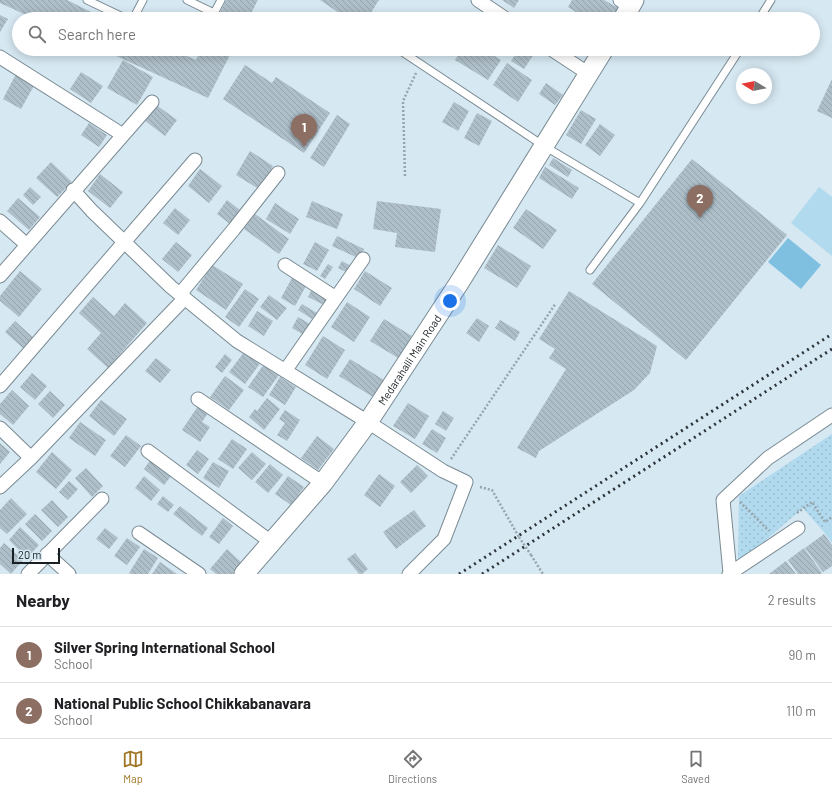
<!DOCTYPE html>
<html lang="en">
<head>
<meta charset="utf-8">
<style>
  :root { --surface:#fff; --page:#f6f6f6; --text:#202124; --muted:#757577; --line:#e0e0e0; --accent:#9e7523 }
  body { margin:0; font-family:Barlow,sans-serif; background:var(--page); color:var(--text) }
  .compass { position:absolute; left:736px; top:68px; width:36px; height:36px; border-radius:50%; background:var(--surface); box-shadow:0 2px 10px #0003; rotate:280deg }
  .scale { position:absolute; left:12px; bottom:10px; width:48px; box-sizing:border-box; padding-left:4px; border:2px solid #192023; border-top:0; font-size:11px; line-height:14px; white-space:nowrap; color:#192023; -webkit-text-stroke:3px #d6e8f2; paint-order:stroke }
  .you { position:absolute; left:450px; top:301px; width:14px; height:14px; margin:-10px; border:3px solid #fff; border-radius:50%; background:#1a73e8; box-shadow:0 0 0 6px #1a73e833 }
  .badge { display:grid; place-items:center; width:26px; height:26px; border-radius:50%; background:var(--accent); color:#fff; font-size:13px; font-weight:700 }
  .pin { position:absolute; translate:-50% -33px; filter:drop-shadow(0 1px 2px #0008) }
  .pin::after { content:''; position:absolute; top:21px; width:14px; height:12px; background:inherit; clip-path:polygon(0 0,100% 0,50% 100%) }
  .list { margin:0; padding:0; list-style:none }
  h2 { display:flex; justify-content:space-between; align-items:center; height:52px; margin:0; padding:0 16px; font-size:17px }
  h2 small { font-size:13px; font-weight:400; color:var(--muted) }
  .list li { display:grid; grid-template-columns:26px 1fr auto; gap:12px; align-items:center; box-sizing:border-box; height:56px; padding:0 16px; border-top:1px solid var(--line) }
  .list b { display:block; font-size:15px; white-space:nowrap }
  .list p { margin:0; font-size:13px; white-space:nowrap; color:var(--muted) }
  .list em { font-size:13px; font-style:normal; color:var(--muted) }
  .icon { flex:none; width:22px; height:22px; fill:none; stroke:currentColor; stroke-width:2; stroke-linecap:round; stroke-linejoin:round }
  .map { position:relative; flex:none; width:832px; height:574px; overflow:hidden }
  .search { position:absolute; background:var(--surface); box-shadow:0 2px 10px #0003; left:12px; right:12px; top:12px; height:44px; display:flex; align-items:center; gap:10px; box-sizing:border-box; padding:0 14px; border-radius:22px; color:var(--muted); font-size:15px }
  .sheet { height:164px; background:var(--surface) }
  nav { display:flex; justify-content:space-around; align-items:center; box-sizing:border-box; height:56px; border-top:1px solid var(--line); background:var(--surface); font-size:11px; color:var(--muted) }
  nav a { display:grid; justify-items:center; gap:2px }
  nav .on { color:var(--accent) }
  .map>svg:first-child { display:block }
  .grass { fill:#b1daef }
  .park { fill:url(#park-dots) }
  .water { fill:#7fc0e1 }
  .building { fill:url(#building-back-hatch) }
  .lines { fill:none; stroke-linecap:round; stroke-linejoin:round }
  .lane-casing { stroke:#798a93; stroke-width:9 }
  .street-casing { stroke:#798a93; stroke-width:15 }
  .secondary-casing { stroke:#798a93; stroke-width:21 }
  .path { stroke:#96a5ac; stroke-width:2.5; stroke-dasharray:2 2; stroke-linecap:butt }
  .lane { stroke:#fff; stroke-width:7 }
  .street { stroke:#fff; stroke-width:13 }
  .secondary { stroke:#fff; stroke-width:19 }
  .rail { stroke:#2c3438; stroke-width:3; stroke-dasharray:2 4; stroke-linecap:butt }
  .path-bridge { stroke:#96a5ac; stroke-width:2.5; stroke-dasharray:2 2; stroke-linecap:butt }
  .labels { text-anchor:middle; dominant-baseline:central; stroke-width:3; stroke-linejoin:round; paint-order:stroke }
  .street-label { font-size:11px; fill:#192023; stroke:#d6e8f2 }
</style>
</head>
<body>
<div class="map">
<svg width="832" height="574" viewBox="0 0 832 574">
  <defs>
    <pattern id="park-dots" width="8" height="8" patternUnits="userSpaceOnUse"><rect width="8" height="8" fill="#b1daef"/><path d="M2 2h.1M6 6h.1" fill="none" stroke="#98bbcd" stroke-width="1.8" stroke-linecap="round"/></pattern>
    <pattern id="building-back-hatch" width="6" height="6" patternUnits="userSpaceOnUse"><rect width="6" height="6" fill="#aebfc9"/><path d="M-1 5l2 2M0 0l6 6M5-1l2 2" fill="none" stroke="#95a4ac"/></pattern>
  </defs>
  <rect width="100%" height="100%" fill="#d6e8f2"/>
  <path class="grass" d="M819,187L832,197V256L791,223Z
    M832,524V543L823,531Z"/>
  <path class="park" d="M832,434V524L823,531L803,508L738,564L739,496Z"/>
  <path class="water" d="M788,238L821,265L801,289L768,262Z"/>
  <path class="building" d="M0,0H67L105,19H35L0,3Z
    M226,0H258L248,19H217Z
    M320,0H379L367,19H348Z
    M502,0H519L514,8Z
    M572,0H604L618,8L611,19H587L568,7Z
    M649,13L657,19H645Z
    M0,15L8,19L0,32Z
    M101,49H171L196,60L201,49H233L208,98Z
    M462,49H483L501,60L488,80L455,60Z
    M519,49H533L536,51L524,69L511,61Z
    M123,60L153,77L137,105L107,88Z
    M507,63L532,80L518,102L493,85Z
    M245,65L272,83L276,77L330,113L304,153L223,99Z
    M81,72L103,86L91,103L70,89Z
    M16,74L35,84L21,109L3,99Z
    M832,79V118L817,111Z
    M546,83L563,95L555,105L539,94Z
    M454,102L469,111L458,131L442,122Z
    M155,104L177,120L165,136L144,120Z
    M581,110L596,119L581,144L566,135Z
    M477,113L492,121L479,146L464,138Z
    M337,115L350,124L324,167L310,158Z
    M89,123L107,135L99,147L81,135Z
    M600,124L615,135L600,156L585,145Z
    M250,151L273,166L259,189L236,175Z
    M553,158L572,170L568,177L549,165Z
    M692,159L787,235L686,360L592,284Z
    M51,162L72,182L57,197L36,178Z
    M545,167L579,188L572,199L539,178Z
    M200,169L222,186L209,203L188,186Z
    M100,174L123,192L110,208L88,191Z
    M30,187L41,197L33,205L23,195Z
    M18,198L40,217L29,230L7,211Z
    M227,200L240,210L230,224L217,214Z
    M312,201L343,214L337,229L306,217Z
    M377,201L441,209L435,252L395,247L397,233L373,229Z
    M275,203L299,219L290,234L266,219Z
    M175,208L190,220L178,235L163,223Z
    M526,209L557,230L543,249L513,228Z
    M255,214L289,239L279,254L244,229Z
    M337,236L364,249L360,259L332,246Z
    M176,242L192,255L178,272L162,259Z
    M315,242L329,250L317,271L303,264Z
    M498,245L531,266L517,288L484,268Z
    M342,261L351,266L348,273L338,268Z
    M328,264L333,267L325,279L320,276Z
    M212,265L243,284L226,310L196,290Z
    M20,271L42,289L19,317L0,301V296Z
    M365,271L392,288L380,306L354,289Z
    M292,278L306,286L295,306L281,298Z
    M245,289L259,299L239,327L225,317Z
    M312,289L328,298L324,305L308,297Z
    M569,291L657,346L650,373L634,390L539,451L536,458L517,448L566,369L549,358L555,349L539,339Z
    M269,295L287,308L277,320L260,307Z
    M93,297L114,316L125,303L147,323L108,368L87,349L101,333L79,313Z
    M347,302L370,317L354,342L331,327Z
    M302,304L317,313L312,319L298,310Z
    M257,311L273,321L264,336L248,326Z
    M298,317L310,324L304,335L292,328Z
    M477,318L489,326L479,342L466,333Z
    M384,319L412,336L398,358L370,341Z
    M500,320L520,332L515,341L495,328Z
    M15,321L35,339L25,350L5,332Z
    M323,336L345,350L327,379L305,365Z
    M245,351L261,362L245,384L229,372Z
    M225,354L232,360L222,373L215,367Z
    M156,358L171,370L160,383L145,371Z
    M350,359L384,380L373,397L339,376Z
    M264,364L279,375L263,397L248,387Z
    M32,373L47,386L35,400L20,387Z
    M225,376L244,390L229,410L210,397Z
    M280,377L296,387L285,405L269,395Z
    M12,390L29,406L13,425L0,414V404Z
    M50,391L65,405L53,418L38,404Z
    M267,398L280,409L264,430L249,417L255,409L257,411Z
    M101,400L127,419L114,436L89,416Z
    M408,403L429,416L415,439L393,426Z
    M198,406L208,413L202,422L210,427L200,442L182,430Z
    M285,410L300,420L287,441L277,435L285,423L279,419Z
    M443,411L454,418L446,431L435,424Z
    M80,422L106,440L95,456L69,438Z
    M432,429L446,438L437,453L422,444Z
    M126,435L141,446L125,467L110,456Z
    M317,436L334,449L318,470L301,458Z
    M232,439L247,449L233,469L218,459Z
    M0,443L10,452L0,464Z
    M197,450L209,459L198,474L186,465Z
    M52,452L72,470L56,489L36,472Z
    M252,452L266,464L252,480L238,468Z
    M151,459L172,475L164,485L144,469Z
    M213,462L229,471L219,488L203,478Z
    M270,464L283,475L268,493L255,482Z
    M417,465L428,476L411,493L400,482Z
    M86,468L103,486L92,497L75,478Z
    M379,474L395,486L380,507L364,495Z
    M144,476L160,490L151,501L135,488Z
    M288,476L304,487L291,505L275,494Z
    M69,481L78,489L68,500L59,492Z
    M163,496L174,505L168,512L157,504Z
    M11,498L27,514L7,534L0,528V510Z
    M52,500L68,517L58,527L41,510Z
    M180,506L208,528L202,536L173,514Z
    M414,510L426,526L396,549L383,532Z
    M35,514L52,531L42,541L25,524Z
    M223,518L233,526L219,544L209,537Z
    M20,527L39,545L27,558L9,540Z
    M105,528L118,538L109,549L96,539Z
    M824,534L832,545V566L823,572L805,548Z
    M127,538L140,547L127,565L114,556Z
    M4,543L23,560L11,574L0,564V548Z
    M804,548L822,573L821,574H798L788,560Z
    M144,549L158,558L148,574H131L129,573Z
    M227,549L243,564L234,574H216L210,569Z
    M355,553L368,569L362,574H359L347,559Z
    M786,561L796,574H769Z
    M160,562L177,574H152Z"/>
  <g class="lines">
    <g class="lane-casing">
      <path id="lane" d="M87,0L127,19
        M187,0L214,13
        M133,19L143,0
        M211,19L221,0
        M759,19L771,0
        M190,49L194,51L196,49
        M398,49L544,146L640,203
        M590,270L640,203L740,49"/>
    </g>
    <g class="street-casing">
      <path id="street" d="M478,0L506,19
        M620,0L630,7
        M551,49L589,74
        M0,57L123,135
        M73,190L92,211L171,287L237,341L368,422L443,471L466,482L444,539L409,574
        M0,221L27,245
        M285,265L336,298
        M0,276L152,102
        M180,294L234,229L278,173
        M285,371L363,259
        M0,386L195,160
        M198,399L323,483
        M0,428L31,458L0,487
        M148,451L271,542
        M31,458L185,298
        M139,533L199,574
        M47,554L69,574
        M730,573L723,500L768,458L832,415
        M28,574L102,499
        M729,574L798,528"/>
    </g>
    <g class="secondary-casing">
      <g id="secondary">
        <path d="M623,19L634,0"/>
        <path id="s1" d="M244,574L323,483L368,422L459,283L604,49"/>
      </g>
    </g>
    <path class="path" d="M405,176L403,101L416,73
      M451,459L556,303
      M480,487L492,490L519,537
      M740,502L769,531
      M797,513L812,502L825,522L832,517
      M531,555L543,574"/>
    <use href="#lane" class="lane"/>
    <use href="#street" class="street"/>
    <use href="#secondary" class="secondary"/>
    <path class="rail" d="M459,574L832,334
      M482,574L832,349"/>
    <path class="path-bridge" d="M519,537L531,555"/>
  </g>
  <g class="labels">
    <g class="street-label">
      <text stroke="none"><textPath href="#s1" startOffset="271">Medarahalli Main Road</textPath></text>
    </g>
  </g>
</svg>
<svg class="compass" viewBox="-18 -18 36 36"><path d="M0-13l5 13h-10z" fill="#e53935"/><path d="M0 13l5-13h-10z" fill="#757577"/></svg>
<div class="scale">20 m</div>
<div class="you"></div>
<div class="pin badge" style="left:304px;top:147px;background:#8d6e63">1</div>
<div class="pin badge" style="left:700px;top:218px;background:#8d6e63">2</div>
<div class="search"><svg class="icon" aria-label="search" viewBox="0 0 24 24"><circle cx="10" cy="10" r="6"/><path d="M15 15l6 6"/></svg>Search here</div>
</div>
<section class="sheet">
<h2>Nearby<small>2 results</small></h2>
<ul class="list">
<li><span class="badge" style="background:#8d6e63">1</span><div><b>Silver Spring International School</b><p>School</p></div><em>90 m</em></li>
<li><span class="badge" style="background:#8d6e63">2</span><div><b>National Public School Chikkabanavara</b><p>School</p></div><em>110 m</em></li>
</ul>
</section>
<nav>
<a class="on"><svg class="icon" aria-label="map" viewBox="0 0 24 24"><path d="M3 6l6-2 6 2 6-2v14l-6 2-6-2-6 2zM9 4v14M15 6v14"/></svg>Map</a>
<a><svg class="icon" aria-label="directions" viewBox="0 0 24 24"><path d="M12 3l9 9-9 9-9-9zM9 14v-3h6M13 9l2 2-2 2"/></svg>Directions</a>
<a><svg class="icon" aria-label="saved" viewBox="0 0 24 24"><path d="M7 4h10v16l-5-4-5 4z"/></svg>Saved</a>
</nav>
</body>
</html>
